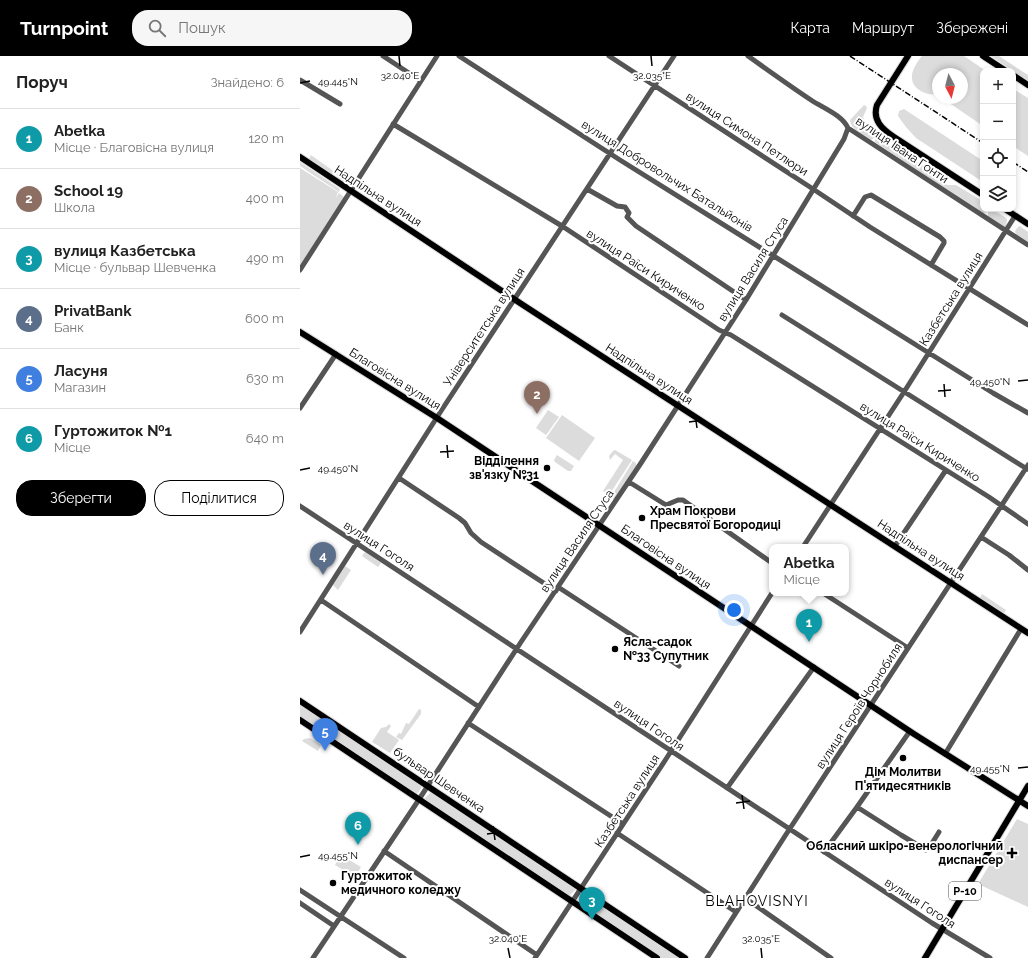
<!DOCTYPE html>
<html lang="uk">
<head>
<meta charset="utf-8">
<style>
  :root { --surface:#fff; --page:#f6f6f6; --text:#222; --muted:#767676; --line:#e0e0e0; --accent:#000 }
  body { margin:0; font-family:Raleway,sans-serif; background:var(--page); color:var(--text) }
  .controls { position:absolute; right:12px; top:12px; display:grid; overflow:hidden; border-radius:8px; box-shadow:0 2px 6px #0003 }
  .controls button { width:36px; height:36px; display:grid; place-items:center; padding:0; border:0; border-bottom:1px solid var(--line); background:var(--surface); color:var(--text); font:20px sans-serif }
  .compass { position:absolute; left:632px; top:12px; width:36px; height:36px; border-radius:50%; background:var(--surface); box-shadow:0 2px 6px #0003; rotate:173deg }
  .you { position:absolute; left:434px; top:554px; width:14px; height:14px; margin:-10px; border:3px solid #fff; border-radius:50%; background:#1a73e8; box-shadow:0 0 0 6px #1a73e833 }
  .badge { display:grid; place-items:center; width:26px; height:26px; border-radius:50%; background:var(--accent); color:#fff; font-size:13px; font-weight:700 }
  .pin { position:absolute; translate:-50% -33px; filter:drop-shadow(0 1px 2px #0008) }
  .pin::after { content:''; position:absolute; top:21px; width:14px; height:12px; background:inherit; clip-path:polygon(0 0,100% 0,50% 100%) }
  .popup { position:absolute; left:469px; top:488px; width:80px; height:52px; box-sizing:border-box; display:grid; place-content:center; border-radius:8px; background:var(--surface); filter:drop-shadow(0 1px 3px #0005); font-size:13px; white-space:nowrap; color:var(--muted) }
  .popup b { font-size:15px; color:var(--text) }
  .popup::after { content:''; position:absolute; left:50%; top:100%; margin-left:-8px; border:8px solid transparent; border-top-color:var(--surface) }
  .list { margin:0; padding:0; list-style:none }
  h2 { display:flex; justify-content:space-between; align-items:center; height:52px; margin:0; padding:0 16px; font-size:17px }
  h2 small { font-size:13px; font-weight:400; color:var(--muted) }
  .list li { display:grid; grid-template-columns:26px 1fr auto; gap:12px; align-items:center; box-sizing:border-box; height:60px; padding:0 16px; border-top:1px solid var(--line) }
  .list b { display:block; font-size:15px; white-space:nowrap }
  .list p { margin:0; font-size:13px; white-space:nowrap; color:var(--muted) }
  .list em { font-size:13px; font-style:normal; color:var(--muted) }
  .actions { display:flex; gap:8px; padding:12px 16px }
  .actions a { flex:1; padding:9px 0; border:1px solid var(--accent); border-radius:16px; text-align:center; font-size:14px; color:var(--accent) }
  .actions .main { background:var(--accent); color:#fff }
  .icon { flex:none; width:22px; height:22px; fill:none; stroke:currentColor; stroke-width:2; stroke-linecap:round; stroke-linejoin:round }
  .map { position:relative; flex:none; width:728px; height:902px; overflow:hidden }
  header { display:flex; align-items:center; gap:24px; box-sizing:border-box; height:56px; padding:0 20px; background:var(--accent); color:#fff }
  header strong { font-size:19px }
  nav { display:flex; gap:22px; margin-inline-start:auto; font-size:14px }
  .search { width:280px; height:36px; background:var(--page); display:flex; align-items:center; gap:10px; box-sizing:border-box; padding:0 14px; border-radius:16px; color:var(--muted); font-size:15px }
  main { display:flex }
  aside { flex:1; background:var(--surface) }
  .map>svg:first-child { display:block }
  .green { fill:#dcdcdc }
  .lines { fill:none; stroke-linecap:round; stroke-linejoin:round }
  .major-casing { stroke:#dbdbdb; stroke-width:8 }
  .minor { stroke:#555; stroke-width:5 }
  .major { stroke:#000; stroke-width:6 }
  .rail { stroke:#000; stroke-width:1.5; stroke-dasharray:6 2 1 2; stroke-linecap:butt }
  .ticks { fill:none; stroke:#000; stroke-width:1.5 }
  .poi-dot { fill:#000; stroke:#fff; stroke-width:1.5 }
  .labels { text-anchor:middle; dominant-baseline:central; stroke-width:4; stroke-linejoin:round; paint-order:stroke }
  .shield { fill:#fff; stroke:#4c4c4c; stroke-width:1 }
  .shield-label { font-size:11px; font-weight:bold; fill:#000 }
  .street-label { font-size:12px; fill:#000; stroke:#fff }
  .poi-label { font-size:12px; font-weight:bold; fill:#000; stroke:#fff; text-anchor:start }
  .quarter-label { font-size:14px; letter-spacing:1px; fill:#000; stroke:#fff }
  .ticks-label { font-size:10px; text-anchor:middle; fill:#000; stroke:#fff; stroke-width:4; stroke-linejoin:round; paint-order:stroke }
</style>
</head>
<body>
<header>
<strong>Turnpoint</strong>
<div class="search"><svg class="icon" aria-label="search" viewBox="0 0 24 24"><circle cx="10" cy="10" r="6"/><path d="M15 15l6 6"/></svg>Пошук</div>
<nav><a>Карта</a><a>Маршрут</a><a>Збережені</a></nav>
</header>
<main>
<aside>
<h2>Поруч<small>Знайдено: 6</small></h2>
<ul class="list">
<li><span class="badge" style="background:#0f9aa8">1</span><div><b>Abetka</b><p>Місце · Благовісна вулиця</p></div><em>120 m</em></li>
<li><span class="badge" style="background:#8d6e63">2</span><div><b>School 19</b><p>Школа</p></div><em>400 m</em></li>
<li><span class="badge" style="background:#0f9aa8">3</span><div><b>вулиця Казбетська</b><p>Місце · бульвар Шевченка</p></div><em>490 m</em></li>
<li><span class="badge" style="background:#5c6f8a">4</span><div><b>PrivatBank</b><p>Банк</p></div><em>600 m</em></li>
<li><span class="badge" style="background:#3f7fe0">5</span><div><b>Ласуня</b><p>Магазин</p></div><em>630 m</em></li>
<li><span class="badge" style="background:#0f9aa8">6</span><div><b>Гуртожиток №1</b><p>Місце</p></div><em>640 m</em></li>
</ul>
<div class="actions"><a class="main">Зберегти</a><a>Поділитися</a></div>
</aside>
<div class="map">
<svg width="728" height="902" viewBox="0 0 728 902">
  <rect width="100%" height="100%" fill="#fff"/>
  <path class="green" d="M622,0H664L686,15H683V70L642,42H662V18H638V39C634,38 629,39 625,37C605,29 611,13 622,0Z
    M691,0H699L728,19V25Z
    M713,33L728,42V100L713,90Z
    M564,49L566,50L567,52L563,61C571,87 612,101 633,116C637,119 638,122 642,124L646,123L648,124L644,126L647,129H656L681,144L683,146V153C692,153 700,157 707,163L706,170L704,172L688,161V157L687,156L683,158L575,86V82H574L571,84C565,79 551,74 550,64Z
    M604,53L683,105V126L616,82L606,71L598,60L599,55Z
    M11,99L46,124L44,126L37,122L38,120L34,117L33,119L9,103Z
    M0,106L40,133L39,136L0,110Z
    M0,112L38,136L36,142L39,137L44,141L0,210Z
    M720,170L728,176V186L716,179L715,175L718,171Z
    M248,354L259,361L246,379L236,372Z
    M262,359L295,382L279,405L246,382Z
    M315,394L332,404L309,439L303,435L323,404L315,398L310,404L309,400L313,395Z
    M257,399L274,410L271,415H268L255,406L254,404Z
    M333,405L336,407V410L315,442L313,443L311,441Z
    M65,496L81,507L78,511L62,500Z
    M45,510L51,514L38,534L33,529Z
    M682,538L706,554L704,557L680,542Z
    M0,648L121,729L122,731L118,737H114L0,661Z
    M119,653L121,654V658L102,684L96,681L99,677L101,678L106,667L109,668Z
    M89,668L91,670L87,676L99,684L90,697L72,686L81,672L86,671Z
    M10,682L21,689L18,695L2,685L4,683Z
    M131,736L275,832V834L269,840L126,745L125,742Z
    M717,763L728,768V851L678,828Z
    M41,799L61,811L55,821L35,809Z
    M285,838L381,902H361L280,847L279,845L283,839Z"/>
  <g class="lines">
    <g class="major-casing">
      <path id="major" d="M608,0L577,49C572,64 582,73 594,81L683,139
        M683,0L706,15
        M713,19L728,29
        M0,101L223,249L728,577
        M705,153L728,168
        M0,276L137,362L614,678L728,750
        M0,645L385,902
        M0,664L357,902
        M625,902L728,730"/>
    </g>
    <path class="minor" d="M83,0L121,25
      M159,0L320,104L693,337L728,357
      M309,0L513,133L570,171L728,269
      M448,0C469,15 490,30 511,44C523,52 542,59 548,72L728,189
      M0,24L40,48
      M93,68L262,170L419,274L431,279L689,441L728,468
      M287,133L317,150L325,151L329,157L327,161L336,170L446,244
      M553,160L565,141L571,139L640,181L644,185V187L631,209
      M0,214L137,0
      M482,259L727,413
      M0,352L36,298
      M99,422L159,462L165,467L171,477L181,486L256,535
      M329,426L366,449L378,444H383L472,507
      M0,450L632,867L690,902
      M681,481L709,499L728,514
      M595,490L646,414
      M503,491L604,336L715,160
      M258,531L379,610
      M523,537L608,592
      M21,544L179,651
      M0,576L141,355L374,0
      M168,667L323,768
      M610,675L557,751L601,779L626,794L629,792L639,776
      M645,698L721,573
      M427,732L514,611
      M317,777L436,856
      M84,795L237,899
      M524,796L557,751
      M0,834L104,902
      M445,842L531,902
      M0,847L34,870
      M13,902L116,748L221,586L341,407L446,244L544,83L548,72
      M235,902L366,703L472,537
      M407,902L485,780L728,409"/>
    <use href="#major" class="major"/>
    <path class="rail" d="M550,0L683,87
      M713,106L728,116"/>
  </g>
  <path class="ticks" d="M99,0L100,10M351,0L352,10M0,27L10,25M718,325L728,324M644,328L645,341M638,335L651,334M395,358L397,372M389,366L403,364M147,389L148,402M140,396L154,395M0,414L10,412M718,712L728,711M442,739L444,753M436,747L450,745M193,770L195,784M187,778L201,776M0,801L10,799M208,892L210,902M461,892L462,902"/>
  <g class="poi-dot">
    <circle cx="247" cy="412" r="4"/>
    <circle cx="342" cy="462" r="4"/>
    <circle cx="315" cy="593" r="4"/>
    <circle cx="603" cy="702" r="4"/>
    <path d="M710 791h4v4h4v4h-4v4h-4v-4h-4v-4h4z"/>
    <circle cx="33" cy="827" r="4"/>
  </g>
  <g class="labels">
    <rect class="shield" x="649" y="826" width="32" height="18" rx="3"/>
    <g class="shield-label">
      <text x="665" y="835">Р-10</text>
    </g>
    <g class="street-label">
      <text transform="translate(447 78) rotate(33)">вулиця Симона Петлюри</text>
      <text transform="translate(602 94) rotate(34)">вулиця Івана Гонти</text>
      <text transform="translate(367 120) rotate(32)">вулиця Добровольчих Батальйонів</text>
      <text transform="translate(78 140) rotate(33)">Надпільна вулиця</text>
      <text transform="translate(453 213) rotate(-58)">вулиця Василя Стуса</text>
      <text transform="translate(346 214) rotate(33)">вулиця Раїси Кириченко</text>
      <text transform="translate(651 243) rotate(-58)">Казбетська вулиця</text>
      <text transform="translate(184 271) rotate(-57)">Університетська вулиця</text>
      <text transform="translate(349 318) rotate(33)">Надпільна вулиця</text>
      <text transform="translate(95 323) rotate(32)">Благовісна вулиця</text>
      <text transform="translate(620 386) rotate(32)">вулиця Раїси Кириченко</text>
      <text transform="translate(277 485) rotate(-56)">вулиця Василя Стуса</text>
      <text transform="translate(79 490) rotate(33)">вулиця Гоголя</text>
      <text transform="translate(621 494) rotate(33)">Надпільна вулиця</text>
      <text transform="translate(366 501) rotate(34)">Благовісна вулиця</text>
      <text transform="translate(559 650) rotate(-57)">вулиця Героїв Чорнобиля</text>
      <text transform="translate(349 669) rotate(34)">вулиця Гоголя</text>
      <text transform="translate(139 724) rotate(34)">бульвар Шевченка</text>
      <text transform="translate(327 745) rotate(-57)">Казбетська вулиця</text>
      <text transform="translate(620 847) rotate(33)">вулиця Гоголя</text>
    </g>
    <g class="poi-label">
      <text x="239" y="405" text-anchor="end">Відділення<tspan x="239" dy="14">зв'язку №31</tspan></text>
      <text x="350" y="455">Храм Покрови<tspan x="350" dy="14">Пресвятої Богородиці</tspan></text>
      <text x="323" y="586">Ясла-садок<tspan x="323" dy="14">№33 Супутник</tspan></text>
      <text x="603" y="716" text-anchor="middle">Дім Молитви<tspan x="603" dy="14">П'ятидесятників</tspan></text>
      <text x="703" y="790" text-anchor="end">Обласний шкіро-венерологічний<tspan x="703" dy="14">диспансер</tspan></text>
      <text x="41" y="820">Гуртожиток<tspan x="41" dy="14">медичного коледжу</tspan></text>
    </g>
    <g class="quarter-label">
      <text x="457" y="845">BLAHOVISNYI</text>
    </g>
  </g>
  <g class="ticks-label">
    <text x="100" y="23">32.040°E</text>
    <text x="352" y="23">32.035°E</text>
    <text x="38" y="29">49.445°N</text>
    <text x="690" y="329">49.450°N</text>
    <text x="38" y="416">49.450°N</text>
    <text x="690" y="716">49.455°N</text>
    <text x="38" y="803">49.455°N</text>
    <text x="208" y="886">32.040°E</text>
    <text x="461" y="886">32.035°E</text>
  </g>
</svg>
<div class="controls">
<button>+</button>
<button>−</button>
<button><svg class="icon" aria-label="locate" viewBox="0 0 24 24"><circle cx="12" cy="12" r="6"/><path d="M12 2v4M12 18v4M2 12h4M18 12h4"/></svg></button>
<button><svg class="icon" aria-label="layers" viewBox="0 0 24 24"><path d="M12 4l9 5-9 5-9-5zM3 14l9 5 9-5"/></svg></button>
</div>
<svg class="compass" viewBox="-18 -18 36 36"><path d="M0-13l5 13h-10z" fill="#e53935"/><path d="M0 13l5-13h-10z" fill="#767676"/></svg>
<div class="you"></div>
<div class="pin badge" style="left:509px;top:586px;background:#0f9aa8">1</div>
<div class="popup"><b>Abetka</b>Місце</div>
<div class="pin badge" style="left:237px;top:358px;background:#8d6e63">2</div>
<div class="pin badge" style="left:292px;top:864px;background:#0f9aa8">3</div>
<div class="pin badge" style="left:23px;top:519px;background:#5c6f8a">4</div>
<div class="pin badge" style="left:25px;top:695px;background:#3f7fe0">5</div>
<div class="pin badge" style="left:58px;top:789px;background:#0f9aa8">6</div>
</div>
</main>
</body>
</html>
